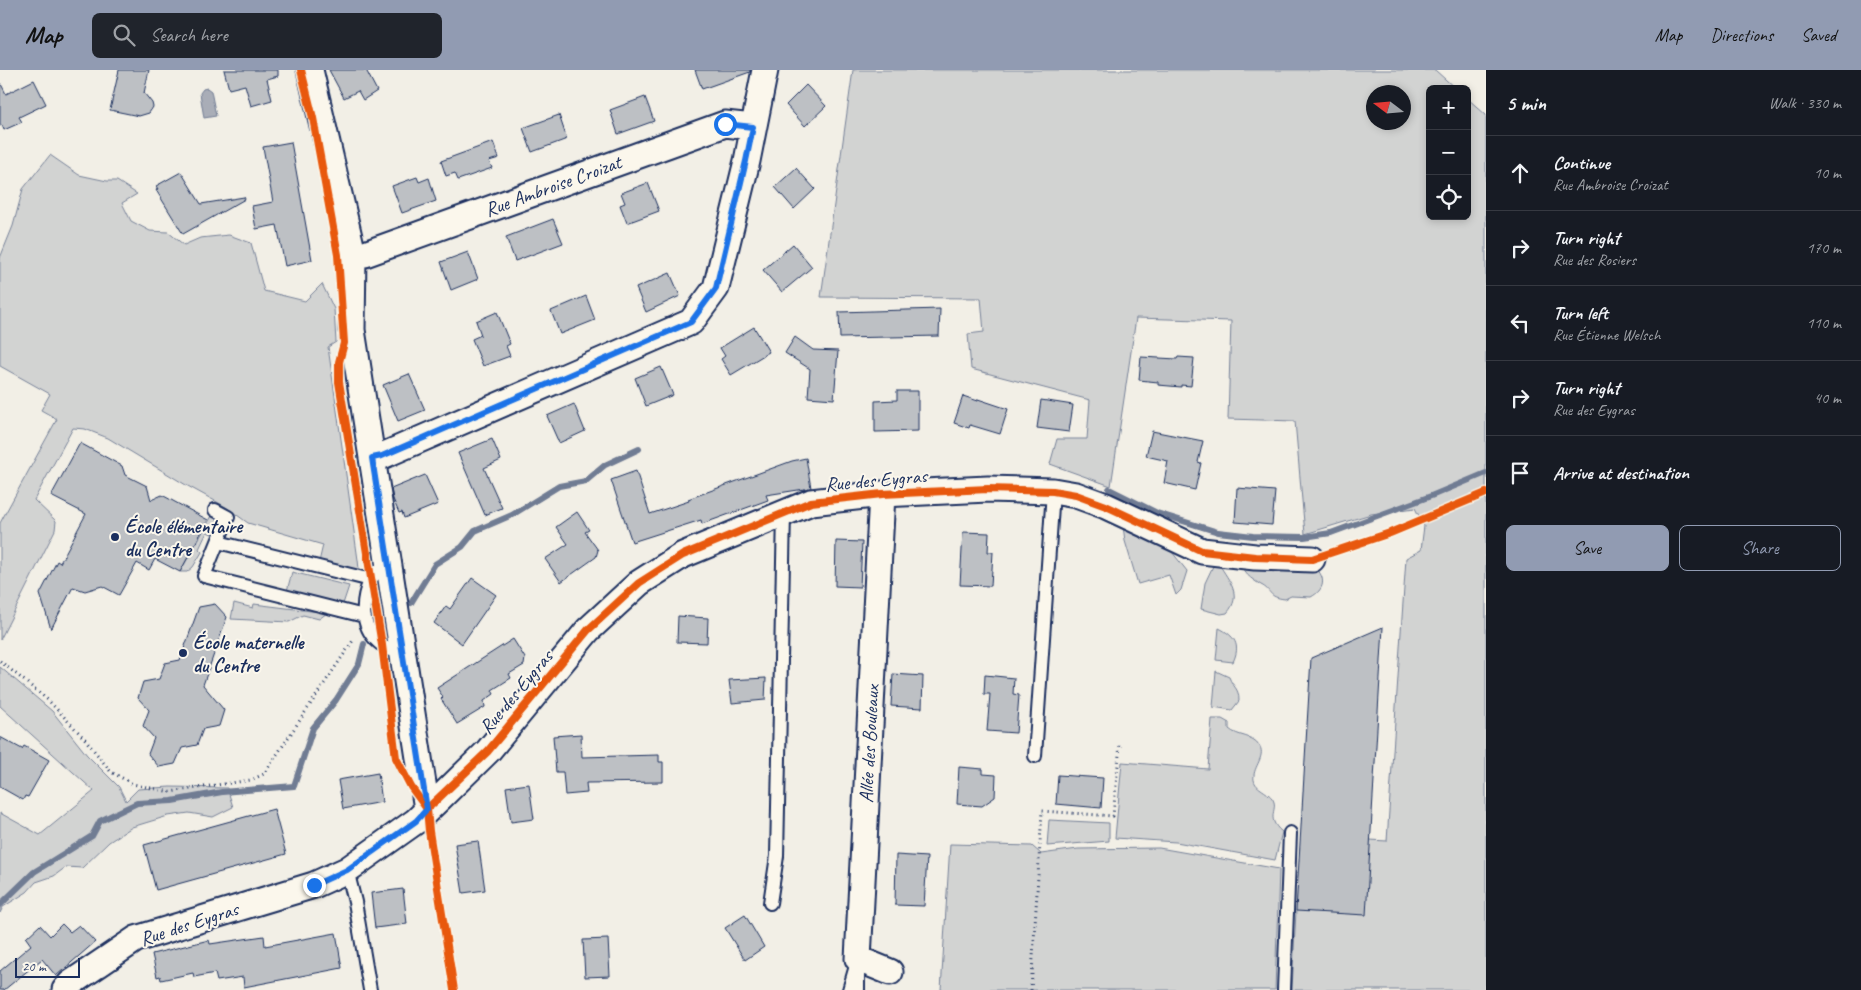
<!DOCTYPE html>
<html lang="en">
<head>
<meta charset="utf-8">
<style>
  :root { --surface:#171b24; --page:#20242c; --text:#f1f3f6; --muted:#9ea1a6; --line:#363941; --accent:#919bb2 }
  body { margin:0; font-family:Caveat,sans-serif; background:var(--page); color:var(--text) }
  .controls { position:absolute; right:15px; top:15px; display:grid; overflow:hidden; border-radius:8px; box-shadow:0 2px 8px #0003 }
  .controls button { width:45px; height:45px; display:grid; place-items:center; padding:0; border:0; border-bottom:1px solid var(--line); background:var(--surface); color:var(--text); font:25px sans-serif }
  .compass { position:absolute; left:1366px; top:15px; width:45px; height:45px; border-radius:50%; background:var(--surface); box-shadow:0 2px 8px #0003; rotate:286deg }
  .scale { position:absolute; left:15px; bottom:12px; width:65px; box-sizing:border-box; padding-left:5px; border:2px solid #1b2f5e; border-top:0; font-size:14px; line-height:18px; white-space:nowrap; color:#1b2f5e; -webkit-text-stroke:4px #fbf7ec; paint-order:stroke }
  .stop { position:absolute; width:15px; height:15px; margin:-11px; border:4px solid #1a73e8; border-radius:50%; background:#fff }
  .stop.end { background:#1a73e8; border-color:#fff; box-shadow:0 1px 5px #0008 }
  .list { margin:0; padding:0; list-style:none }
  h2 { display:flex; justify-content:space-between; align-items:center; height:65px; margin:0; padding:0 20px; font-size:21px }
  h2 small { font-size:16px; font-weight:400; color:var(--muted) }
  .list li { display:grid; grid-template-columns:32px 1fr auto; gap:15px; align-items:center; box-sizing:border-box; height:75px; padding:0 20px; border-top:1px solid var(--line) }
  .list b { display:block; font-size:19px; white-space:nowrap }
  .list p { margin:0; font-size:16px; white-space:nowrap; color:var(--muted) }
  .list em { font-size:16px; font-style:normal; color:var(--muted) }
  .actions { display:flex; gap:10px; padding:15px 20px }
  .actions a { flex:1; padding:11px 0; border:1px solid var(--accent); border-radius:8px; text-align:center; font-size:18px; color:var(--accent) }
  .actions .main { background:var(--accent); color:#111 }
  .icon { flex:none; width:28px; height:28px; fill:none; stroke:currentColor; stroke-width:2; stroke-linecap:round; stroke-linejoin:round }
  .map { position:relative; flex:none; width:1486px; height:920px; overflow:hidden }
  header { display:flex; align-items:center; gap:30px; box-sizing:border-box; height:70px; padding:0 25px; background:var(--accent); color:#111 }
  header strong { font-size:24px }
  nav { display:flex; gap:28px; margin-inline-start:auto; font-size:18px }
  .search { width:350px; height:45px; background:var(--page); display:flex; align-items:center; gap:12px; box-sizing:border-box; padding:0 18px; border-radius:8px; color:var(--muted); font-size:19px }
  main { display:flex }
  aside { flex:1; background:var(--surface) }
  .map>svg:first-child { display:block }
  .green { fill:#d2d3d2; stroke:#768198; fill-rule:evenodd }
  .water { fill:#a9adb7; stroke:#707b93 }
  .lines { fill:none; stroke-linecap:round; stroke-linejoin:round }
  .stream { stroke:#707b93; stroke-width:6 }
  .building { fill:#bdc0c4; stroke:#1b2f5e }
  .lane-casing { stroke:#1b2f5e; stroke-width:16 }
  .street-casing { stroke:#1b2f5e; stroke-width:29 }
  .path { stroke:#1b2f5e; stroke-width:3; stroke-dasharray:1 4; stroke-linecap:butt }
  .lane { stroke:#fbf7ec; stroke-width:12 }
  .street { stroke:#fbf7ec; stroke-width:25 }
  .cycleway-casing { stroke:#fbf7ec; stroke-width:11 }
  .cycleway { stroke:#e8590c; stroke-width:8 }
  .route { stroke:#1a73e8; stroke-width:6 }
  .poi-dot { fill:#1b2f5e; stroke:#fbf7ec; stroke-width:2 }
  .labels { text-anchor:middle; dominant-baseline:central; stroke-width:4; stroke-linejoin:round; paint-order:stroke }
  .street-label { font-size:20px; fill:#1b2f5e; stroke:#fbf7ec }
  .poi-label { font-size:20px; font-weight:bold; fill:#1b2f5e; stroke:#fbf7ec; text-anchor:start }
</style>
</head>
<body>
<header>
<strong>Map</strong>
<div class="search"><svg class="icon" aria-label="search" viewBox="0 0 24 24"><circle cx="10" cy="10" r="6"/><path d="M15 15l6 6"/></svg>Search here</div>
<nav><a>Map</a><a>Directions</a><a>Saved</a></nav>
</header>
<main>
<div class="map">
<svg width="1486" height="920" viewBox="0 0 1486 920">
  <rect width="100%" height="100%" fill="#f2efe6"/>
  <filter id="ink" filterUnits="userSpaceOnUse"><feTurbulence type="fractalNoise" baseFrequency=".02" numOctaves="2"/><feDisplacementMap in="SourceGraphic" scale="10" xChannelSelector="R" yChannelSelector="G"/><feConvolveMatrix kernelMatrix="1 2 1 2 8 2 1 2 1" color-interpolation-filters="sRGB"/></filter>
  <g filter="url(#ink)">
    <path class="green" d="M853,0H1435L1456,19H1430V146H1467V28L1486,45V920H1292L1296,841L1370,770L1387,771L1406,488L1421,480L1424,456L1415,438L1371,444L1305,464L1295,351L1228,349L1231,251L1136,248L1111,416L1050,394L1057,369H1087L1090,330L971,299L968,264L984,262L981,228L821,227ZM1374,22H1404V52H1374Z
      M50,85L79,105L107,111H117L137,124L122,133L131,151L150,161L168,162L184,175L200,168L229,165L251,173L264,221L305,231L322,214L334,239L336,272L328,277L358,490L359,499L355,503L319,492L323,475L248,453L226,437L186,415L108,368L85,359L73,358L34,430L56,451L55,460L0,570V453L57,349L41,340L50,324L0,296V188L13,156L23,119Z
      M213,444L216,447L219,454L212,464L207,462L199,479L202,482L193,497L187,502H180Z
      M1123,456L1138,466L1160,475L1172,482L1187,501L1181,520L1176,525L1169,505L1138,514L1125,471Z
      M1239,491L1315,497C1327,509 1324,520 1311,527L1291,526L1285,529C1267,527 1273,521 1261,515C1250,508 1244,504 1239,491Z
      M1214,494H1219C1229,511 1243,525 1227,543L1221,544L1201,539L1205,513Z
      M292,502L349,516L343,534L287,521Z
      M234,533L253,538L254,534L327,543L319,549L303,545L289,552L231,549Z
      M1219,558C1235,566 1241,575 1233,592L1216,590Z
      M0,597L52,641L87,685L119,717L126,731L138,719L170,717L227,718L233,737L213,747L189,743L168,746L132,757L109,772L82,798L66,797L54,806L36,812L27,822L3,837L0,843V743L40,765L94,721L0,636Z
      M1216,601L1229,607C1233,618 1239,617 1239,631L1232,640L1213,637Z
      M1212,649H1222L1229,653V659C1238,667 1253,665 1259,675C1266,685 1255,695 1254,705C1252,718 1265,719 1272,728C1280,739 1264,747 1282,762L1275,790L1176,772L1115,768L1122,692L1208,699Z
      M1049,750L1109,753V771L1047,776Z
      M950,774L1032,776L1041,784L1078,779L1159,778L1279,799L1275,920H941Z"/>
    <path class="water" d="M207,18L211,21L216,46L204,48L200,23L203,19Z"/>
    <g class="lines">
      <path class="stream" d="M1109,419L1157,443L1218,462L1253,466L1304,467L1331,463L1431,426L1486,403
        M411,533L435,494L462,477L475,461L512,445L559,416L586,411L605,395L639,379
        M0,835L34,802L92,766L100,751L137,733L172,731L222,722L294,716L313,658L336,630L359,594L364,574"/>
    </g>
    <path class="building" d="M119,0H149L144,23L152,33L153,37L149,43L139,46L110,40Z
      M224,0H278V6L267,9L272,30L251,36L245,15L229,19Z
      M329,0H366L377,21L363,30L358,21L344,28Z
      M695,0H750V2L702,19Z
      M34,10L46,34L19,47L22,52L4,60L2,55L0,56V12L6,24Z
      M806,15L826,36L805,56L786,35Z
      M645,27L654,51L618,64L610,40Z
      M559,45L567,69L532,82L523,58Z
      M291,72L312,190L285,196L277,155L256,159L252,136L273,132L263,77Z
      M493,72L499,88L489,91L492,98L458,110L455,103L446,106L441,91Z
      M796,98L815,119L794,139L775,117Z
      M181,102L201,134L244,127L245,129L183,164L156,120L158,119L156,116Z
      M417,107L419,112L429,108L436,131L402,143L392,116Z
      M648,113L659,141L627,153L620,135L625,133L621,123Z
      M553,149L563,173L515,191L506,167Z
      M793,174L812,197L782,222L763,200Z
      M468,182L478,209L451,220L441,192Z
      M670,203L680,226L646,242L636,218Z
      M586,226L595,250L560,264L551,241Z
      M940,239L939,266L840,268L839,242Z
      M497,242L510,274L506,276L510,286L483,296L472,269L481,265L476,251Z
      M754,257L769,282L731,305L721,289L725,286L720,278Z
      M795,267L813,280L838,281L834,329L808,327L810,299L785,283Z
      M1141,287L1177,289L1178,287L1194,288L1191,316L1181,315V317L1158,315V312L1139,310Z
      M661,297L673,325L646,336L635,308Z
      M409,304L425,340L398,351L383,315Z
      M897,321H918V361L875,362V331L897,330Z
      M963,326L978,331V329L1008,339L1000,364L970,355L969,358L954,353Z
      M1041,330L1073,335L1069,362L1037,358Z
      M574,334L585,361L559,373L547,346Z
      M1152,361L1203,371L1198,392L1201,393L1195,420L1164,413L1168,391L1146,386Z
      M492,369L501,390L484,398L502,438L485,445L458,383Z
      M80,373L122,396L125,405L147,416L151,430L162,425L208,450L180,502L155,489L149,500L137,493L119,525L102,516L85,521L73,517L51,559L40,524L57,491L60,493L86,444L51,426Z
      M806,388L811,418L766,425L768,430L702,454L701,450L632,472L611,410L636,401L650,444L689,431L688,429L792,391Z
      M425,405L438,434L404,448L402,442L399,443L393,429L391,419Z
      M1237,418L1275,421L1272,455L1235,452Z
      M577,442L589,460L585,462L598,480L596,487L561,512L545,489L568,474L556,457Z
      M963,462L989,463L988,482H993L991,516L960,515Z
      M836,471L862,472L860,517L835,516Z
      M472,508L496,525L462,574L434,553L446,536L450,539Z
      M215,534L227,547L203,615L224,640L219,656L203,659L197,675L182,678L175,694L159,697L148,684L154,668L143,656L149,640L138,628L143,612L159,609L165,593L180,590L199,537Z
      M678,546L708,548L707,573L677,572Z
      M1383,557L1366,845L1296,841L1311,588Z
      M513,569L525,588L524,595L509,604L511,608L492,620L494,624L484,631L485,637L457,654L441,629L443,627L437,618Z
      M893,604L923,606L922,638L891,636Z
      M985,605L1014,608L1013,624L1019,625L1016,663L987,661L990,624H984Z
      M766,608L765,630L732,633L729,610Z
      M581,664L582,687L659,685V692H663V712L586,713L587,723L565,725L563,702H556L553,666Z
      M0,667L22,679L24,676L49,690L28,727L25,726L23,730L0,717Z
      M959,697L983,699V704L996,705L995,727L982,736L957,734Z
      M378,703L382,732L343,739L338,710Z
      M1058,705L1103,708L1101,738L1056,734Z
      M529,714L534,749L511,752L506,717Z
      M274,739L286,784L156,820L144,775Z
      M478,771L485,820L463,823L455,774Z
      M896,785L927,787L924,836L895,835Z
      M403,819L407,854L375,858L371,823Z
      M745,845L764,877L745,890L725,858Z
      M62,854L70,862L79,855L95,872L56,906L42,889L4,920H0V901L31,875L26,868L40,855L50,866Z
      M336,863L342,898L244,917L243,907L217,911L215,903L194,907L193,903L161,910L160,906L157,907L152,884L209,870L210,874L264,866L265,876Z
      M608,869L610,906L585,907L583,870Z"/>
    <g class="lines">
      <g class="lane-casing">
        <path id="lane" d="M215,440L228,447L204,506L364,546
          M218,472L371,510
          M389,491C383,497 374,504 370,511C360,533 361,560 382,575C388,579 397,582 403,585
          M1035,686L1053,421
          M347,800L355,832L370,920
          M770,833L777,786L784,443
          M849,920L858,889V920
          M1284,920L1290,763"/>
      </g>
      <g class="street-casing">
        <path id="street" d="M310,0L353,184L352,260L427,739
          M353,184H365L725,54L753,57
          M372,388L382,386L691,252L716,218L747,91L765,0
          M882,424L858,889L890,902
          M65,920L71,913L136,869L314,815L347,800L416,751L440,728L488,681L588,560L639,513L683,485L811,432L882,424L988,419L1053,421L1076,425L1106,436L1202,481L1255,487L1312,489"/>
      </g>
      <path class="path" d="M0,591L48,630L85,669L111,702L133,714L170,722L251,710L264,704L354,569
        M1031,920L1042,741L1113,746L1120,674"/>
      <use href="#lane" class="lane"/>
      <use href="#street" class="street"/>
      <g class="cycleway-casing">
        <path id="cycleway" d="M301,0L313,48L338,185L344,273L339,292V312L382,575L396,688L411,717L427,739L429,761L454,920
          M427,739L488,681L588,560L639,513L683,485L811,432L882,424L988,419L1053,421L1076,425L1106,436L1202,481L1255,487L1312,489L1390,463L1486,423"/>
      </g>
      <use href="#cycleway" class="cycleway"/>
    </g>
  </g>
  <g class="lines" filter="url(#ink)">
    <path class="route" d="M314,815L347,800L416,751L427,739L372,388L382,386L691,252L716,218L746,91L753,57L725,54"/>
  </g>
  <g class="poi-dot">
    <circle cx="115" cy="467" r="5"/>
    <circle cx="183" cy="583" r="5"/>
  </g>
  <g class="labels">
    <g class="street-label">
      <text transform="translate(553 116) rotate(-20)">Rue Ambroise Croizat</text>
      <text transform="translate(876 410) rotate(-5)">Rue des Eygras</text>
      <text transform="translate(516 622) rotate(-50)">Rue des Eygras</text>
      <text transform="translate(869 674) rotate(-87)">Allée des Bouleaux</text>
      <text transform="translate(189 854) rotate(-18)">Rue des Eygras</text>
    </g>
    <g class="poi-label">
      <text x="125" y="456">École élémentaire<tspan x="125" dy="23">du Centre</tspan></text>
      <text x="193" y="572">École maternelle<tspan x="193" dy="23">du Centre</tspan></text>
    </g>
  </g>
</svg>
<div class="controls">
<button>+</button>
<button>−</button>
<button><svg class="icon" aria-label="locate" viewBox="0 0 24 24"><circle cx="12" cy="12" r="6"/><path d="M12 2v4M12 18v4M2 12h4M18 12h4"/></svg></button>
</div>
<svg class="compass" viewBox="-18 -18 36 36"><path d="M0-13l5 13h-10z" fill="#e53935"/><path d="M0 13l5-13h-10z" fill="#9ea1a6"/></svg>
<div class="scale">20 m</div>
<div class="stop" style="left:725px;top:54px"></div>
<div class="stop end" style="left:314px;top:815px"></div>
</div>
<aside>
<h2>5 min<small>Walk · 330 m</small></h2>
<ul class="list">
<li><svg class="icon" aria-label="ahead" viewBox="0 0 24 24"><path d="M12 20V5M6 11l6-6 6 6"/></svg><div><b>Continue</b><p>Rue Ambroise Croizat</p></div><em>10 m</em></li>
<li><svg class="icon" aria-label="right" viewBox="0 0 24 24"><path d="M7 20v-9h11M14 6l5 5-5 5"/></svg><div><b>Turn right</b><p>Rue des Rosiers</p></div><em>170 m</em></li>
<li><svg class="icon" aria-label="left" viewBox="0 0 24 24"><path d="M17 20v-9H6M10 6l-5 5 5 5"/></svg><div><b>Turn left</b><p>Rue Étienne Welsch</p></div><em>110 m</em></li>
<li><svg class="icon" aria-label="right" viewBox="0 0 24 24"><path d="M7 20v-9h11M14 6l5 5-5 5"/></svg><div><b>Turn right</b><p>Rue des Eygras</p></div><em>40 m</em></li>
<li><svg class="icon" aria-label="arrive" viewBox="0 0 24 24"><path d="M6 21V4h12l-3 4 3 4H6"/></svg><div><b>Arrive at destination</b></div></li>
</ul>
<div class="actions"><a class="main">Save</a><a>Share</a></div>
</aside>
</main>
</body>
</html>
